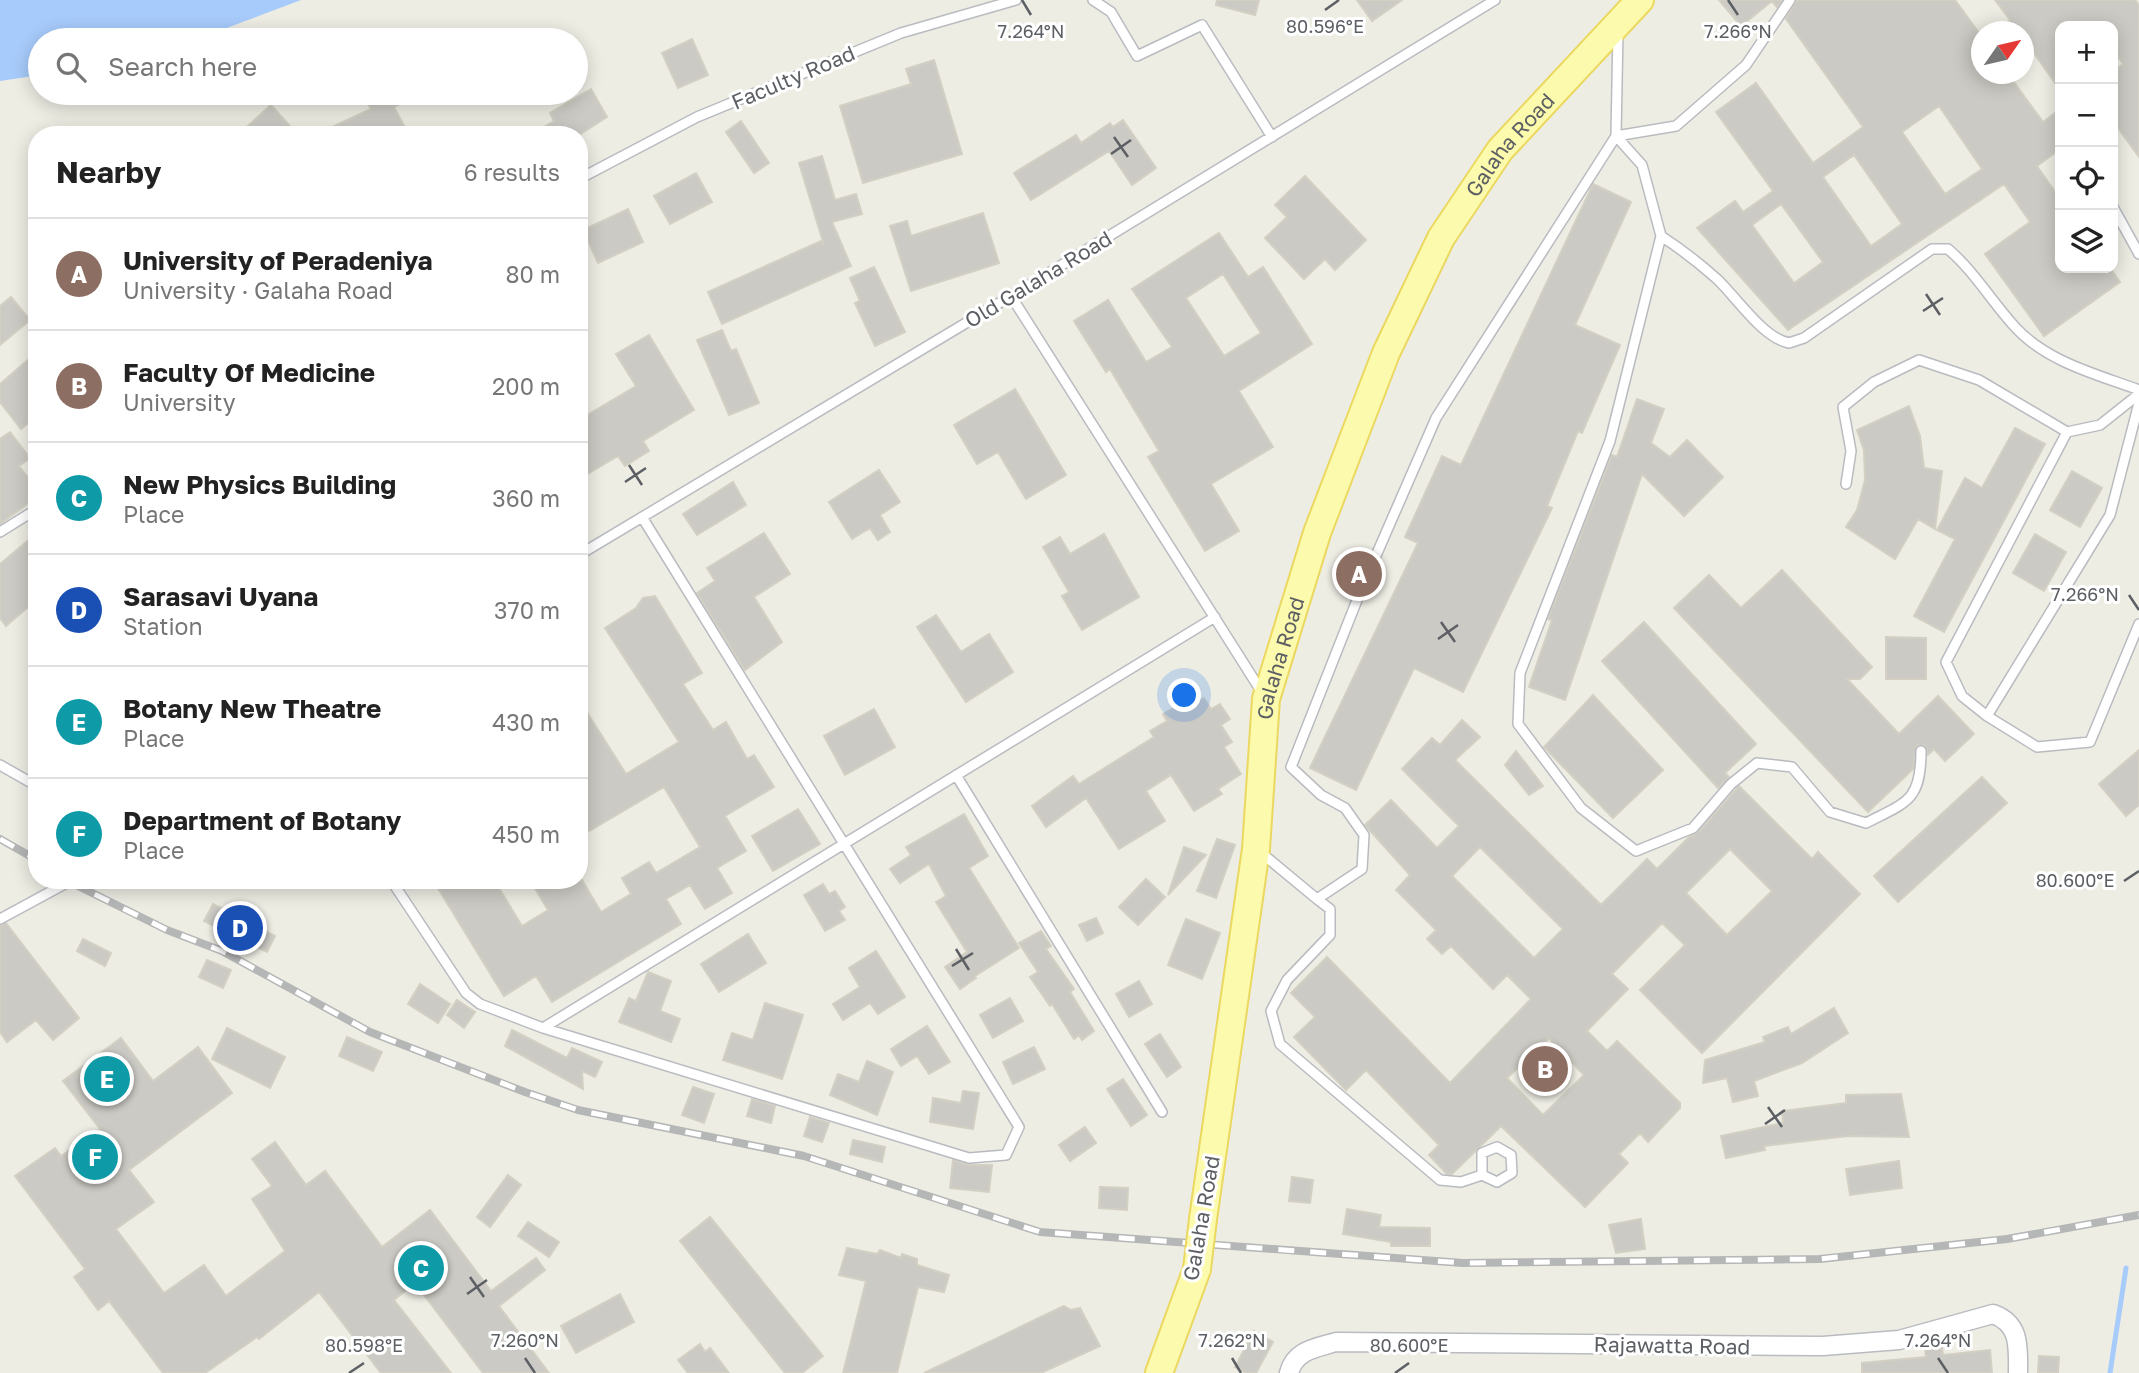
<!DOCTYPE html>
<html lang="en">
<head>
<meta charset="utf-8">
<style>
  :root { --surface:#fff; --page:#f6f6f6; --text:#222; --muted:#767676; --line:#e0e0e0; --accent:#e25c36 }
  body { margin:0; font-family:"Golos Text",sans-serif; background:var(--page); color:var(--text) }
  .controls { position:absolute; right:21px; top:21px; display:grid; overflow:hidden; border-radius:14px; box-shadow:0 4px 18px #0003 }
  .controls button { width:63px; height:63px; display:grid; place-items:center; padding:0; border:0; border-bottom:2px solid var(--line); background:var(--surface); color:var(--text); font:35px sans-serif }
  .compass { position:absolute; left:1971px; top:21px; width:63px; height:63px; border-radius:50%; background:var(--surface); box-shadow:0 4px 18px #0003; rotate:56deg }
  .you { position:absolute; left:1185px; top:696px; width:24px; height:24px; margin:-18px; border:5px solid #fff; border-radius:50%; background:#1a73e8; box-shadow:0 0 0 10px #1a73e833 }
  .badge { display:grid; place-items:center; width:46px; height:46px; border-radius:50%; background:var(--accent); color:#fff; font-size:23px; font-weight:700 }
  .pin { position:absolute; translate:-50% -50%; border:4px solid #fff; box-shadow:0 2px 7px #0006 }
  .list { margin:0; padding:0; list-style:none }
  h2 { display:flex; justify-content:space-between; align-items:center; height:91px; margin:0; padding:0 28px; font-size:30px }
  h2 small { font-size:23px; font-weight:400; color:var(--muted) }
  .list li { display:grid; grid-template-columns:46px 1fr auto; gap:21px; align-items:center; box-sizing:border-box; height:112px; padding:0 28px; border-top:2px solid var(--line) }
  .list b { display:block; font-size:26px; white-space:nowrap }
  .list p { margin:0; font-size:23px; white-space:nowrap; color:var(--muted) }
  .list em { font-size:23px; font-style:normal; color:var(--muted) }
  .icon { flex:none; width:38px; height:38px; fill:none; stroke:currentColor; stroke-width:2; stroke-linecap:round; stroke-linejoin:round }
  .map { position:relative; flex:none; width:2139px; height:1373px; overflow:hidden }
  .search { position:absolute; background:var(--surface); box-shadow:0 4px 18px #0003; left:28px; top:28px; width:560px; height:77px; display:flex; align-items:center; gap:18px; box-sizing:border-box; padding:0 24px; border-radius:38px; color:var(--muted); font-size:26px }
  .panel { position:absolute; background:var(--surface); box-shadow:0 4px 18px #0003; left:28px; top:126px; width:560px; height:763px; border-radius:28px }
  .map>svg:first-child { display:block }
  .water { fill:#a7cbfb }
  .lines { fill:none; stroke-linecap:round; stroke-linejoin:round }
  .stream { stroke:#a7cbfb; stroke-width:5 }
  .building { fill:#cccac4; stroke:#d3d0c3; stroke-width:2; fill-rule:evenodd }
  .service-casing { stroke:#b9bbc0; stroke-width:12 }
  .minor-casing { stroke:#b9bbc0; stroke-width:21 }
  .primary-casing { stroke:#ebd860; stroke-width:30 }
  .service { stroke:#fff; stroke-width:9 }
  .minor { stroke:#fff; stroke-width:18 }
  .primary { stroke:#fcfaac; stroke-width:26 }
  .rail-casing { stroke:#b5b6b6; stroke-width:8 }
  .rail { stroke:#fff; stroke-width:5; stroke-dasharray:16; stroke-linecap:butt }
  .primary-bridge-casing { stroke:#ebd860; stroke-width:30; stroke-linecap:butt }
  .primary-bridge { stroke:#fcfaac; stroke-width:26 }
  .ticks { fill:none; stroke:#5c5f64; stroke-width:2.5 }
  .labels { text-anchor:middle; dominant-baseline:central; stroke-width:6; stroke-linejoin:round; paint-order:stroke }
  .street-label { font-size:21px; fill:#5c5f64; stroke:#fff }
  .ticks-label { font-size:18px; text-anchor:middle; fill:#5c5f64; stroke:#fff; stroke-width:6; stroke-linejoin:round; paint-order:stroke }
</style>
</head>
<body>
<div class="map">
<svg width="2139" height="1373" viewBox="0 0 2139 1373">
  <rect width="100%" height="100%" fill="#eeede4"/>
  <path class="water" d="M0,0H301L195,40H40V75L0,81Z"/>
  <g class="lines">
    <path class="stream" d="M2110,1373L2126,1268"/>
  </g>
  <path class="building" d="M1217,0H1259L1255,15L1216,5Z
    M1357,0H1402L1372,21Z
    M1719,0H1782L1777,7L1772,1L1741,26Z
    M1797,0H1955L1982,37V74H2008L2043,122L2060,109V149L2037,166L2060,199V268H2110L2120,282L2044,336L1985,254L2030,222L2004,184L1788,330L1697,228L1735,201L1743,212L1773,191L1716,112L1756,83L1813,163L1863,127L1786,19ZM1939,106L1982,169L1945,194L1902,132ZM1854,155L1902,224L1871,246L1823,177ZM1781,204L1823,262L1794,283L1752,225Z
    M1995,0H2135L2139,5V157L2113,121V72L2123,64L2113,50V26H2060V90L2024,39V32H1995L2010,20Z
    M692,39L708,75L678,88L662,53Z
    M934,60L962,154L863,183L840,106L911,84L906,69Z
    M591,89L607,117L579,135H531L554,121L550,113Z
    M389,93H420L394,107L409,135H315L371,109L368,104Z
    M271,105L298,135H238Z
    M1123,120L1156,168L1132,185L1109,151L1031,200L1014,173L1076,135L1081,143L1110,123L1113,127Z
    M741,121L769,163L754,173L726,132Z
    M822,156L835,200L856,194L862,214L832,222L851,266L722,324L708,292L821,241L824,245L799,163Z
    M696,173L712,202L670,224L654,196Z
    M1305,176L1366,240L1335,270L1325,259L1304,279L1265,238L1287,217L1275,205Z
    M1593,184L1631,202L1575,325L1620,345L1582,433L1578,431L1547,506L1552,508L1463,692L1414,668L1356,790L1310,768L1418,543L1405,537L1442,456L1461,465Z
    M628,209L643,242L598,263L583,230Z
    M983,213L999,263L911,291L890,226L907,221L911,236Z
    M1219,233L1248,277L1263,267L1312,344L1239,391L1273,447L1211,484L1239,531L1205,551L1148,457L1159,451L1110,369L1106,372L1074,321L1108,300L1146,362L1172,347L1132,289ZM1223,274L1261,333L1224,356L1186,298Z
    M874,267L905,332L875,346L855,303L860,301L850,278Z
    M11,297L30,320L0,345V306Z
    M722,330L731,351L736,349L759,403L729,415L697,340Z
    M649,335L694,410L643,441L649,451L625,466L618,456L579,479V420L636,386L616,354Z
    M37,352V416L21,429L0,402V384Z
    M1015,389L1066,475L1026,499L998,452L977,464L954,425Z
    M1637,399L1664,409L1651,443L1670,457L1687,440L1723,477L1684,516L1642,474L1565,700L1529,687L1552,620L1548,619L1612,455L1617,457Z
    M1909,406L1920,436L1924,468L1942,471L1935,529L1918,519L1895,559L1846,527L1857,510L1865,480L1864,450L1857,430Z
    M2015,428L2045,444L1944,632L1914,616L1955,539L1937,530L1965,478L1982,488Z
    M10,432L30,458L19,466L37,489V497L0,524V439Z
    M879,470L900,502L880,515L890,532L878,540L870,528L852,539L829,502Z
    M2072,471L2102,488L2080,527L2050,510Z
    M733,482L746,505L697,535L683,514Z
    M37,533V618L28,607L6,626L0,618V564Z
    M764,533L790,574L754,597L782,642L745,670L697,593L715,581L707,568Z
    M1104,534L1139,597L1082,630L1062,596L1069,592L1043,547L1060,537L1070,554Z
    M2035,534L2066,552L2044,591L2013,573Z
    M1782,570L1872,667L1860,679H1847L1899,734L1938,696L1974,734L1945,761L1934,749L1928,755L1925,746L1917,745L1913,769L1868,812L1674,608L1709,575L1741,608Z
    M655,596L702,673L683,684L713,730L726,722L747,759L754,755L774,787L725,816L746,851L717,868L732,893L705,909L690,885L666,899L681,924L552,1002L536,976L504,996L433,880H494L522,926L548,910L530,880H582L601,912L631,894L622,878L649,862L656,873L700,847L664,787L579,837V700L626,774L679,742L605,628L636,608L643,598Z
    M936,615L961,652L989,634L1013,672L966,702L917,627Z
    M1644,622L1756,744L1725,773L1729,777L1718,788L1602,661Z
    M1886,637L1926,638V679H1886Z
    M1593,695L1663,770L1613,818L1544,747Z
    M1204,698L1211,709L1220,704L1230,719L1221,725L1232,742L1224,747L1241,774L1218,789L1222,794L1194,811L1171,775L1146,791L1165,821L1119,849L1086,798L1046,827L1032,806L1073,776L1079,784L1154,737L1150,731L1167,721L1163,714L1181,703L1185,709Z
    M874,709L895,747L845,775L824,736Z
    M1462,720L1480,737L1455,760L1601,905L1647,859L1657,869L1689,837L1698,833L1739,786L1812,859L1818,852L1860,894L1702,1053L1640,990L1685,945L1662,923L1612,974L1628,989L1587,1031L1607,1051L1617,1041L1680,1103V1108L1648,1142L1640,1133L1619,1154L1628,1163L1585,1207L1501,1126L1452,1174H1447L1429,1155L1439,1145L1366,1070L1346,1090L1294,1037L1315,1017L1291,993L1327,957L1450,1083L1531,999L1507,975L1493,989L1451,946L1442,954L1427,939L1436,930L1396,890L1410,875L1365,825L1391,800L1437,848L1459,826L1402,769L1432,738L1440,745ZM1480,847L1563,929L1534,958L1452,876ZM1730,849L1772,891L1727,935L1686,893ZM1549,1038L1584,1075L1543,1115L1507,1078Z
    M2139,750V805L2126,816L2099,784Z
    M1516,751L1543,786L1529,795L1505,765Z
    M1982,777L2007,803L1898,902L1874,876Z
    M798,809L820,844L773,871L752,836Z
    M964,814L988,856L969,868L1019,948L975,976L976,978L960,989L945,967L967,952L936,902L946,896L929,864L900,883L890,869L911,855L906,847Z
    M1217,839L1235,845L1216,898L1197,891Z
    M1184,847L1206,855L1168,895Z
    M1146,879L1165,897L1138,925L1119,907Z
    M823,884L829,894L835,891L845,907L839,911L845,920L825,931L804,895Z
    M213,904L275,936L267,952L204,921Z
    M1096,918L1103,933L1087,941L1079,925Z
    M1186,919L1220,933L1202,979L1168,965Z
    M6,923L79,1018L53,1040L36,1020L7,1042L0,1032V926Z
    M1041,931L1051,946L1046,949L1074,989L1070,992L1094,1031L1082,1040L1079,1035L1074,1039L1052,1004L1050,1006L1030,977L1038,972L1019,943Z
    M748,934L766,963L719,992L701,964Z
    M83,939L111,953L105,966L77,951Z
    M876,951L905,997L878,1014L870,1003L843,1020L833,1004L860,987L849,968Z
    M207,960L231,970L223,988L199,977Z
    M648,972L671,981L660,1011L680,1019L671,1042L619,1022L629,998L636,1001Z
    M1139,981L1152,1004L1129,1017L1116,994Z
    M420,984L450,1004L438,1023L408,1004Z
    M1010,998L1023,1021L993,1038L980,1015Z
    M457,1000L475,1012L464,1028L447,1015Z
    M765,1003L803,1015L782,1079L723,1060L732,1033L753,1040Z
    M1834,1008L1848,1033L1802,1063L1754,1081L1758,1096L1733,1102L1727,1078L1703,1083L1705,1060L1765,1042L1763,1037L1788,1027L1791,1034Z
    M927,1026L950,1062L929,1074L917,1056L901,1066L891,1049Z
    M227,1028L285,1057L270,1088L212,1059Z
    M512,1030L567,1058L572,1048L602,1062L595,1077L582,1071L583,1089L505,1046Z
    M1160,1034L1181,1067L1167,1077L1145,1044Z
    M347,1037L382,1052L373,1071L339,1056Z
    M121,1038L153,1081L198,1047L232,1093L129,1170L154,1202L116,1229L164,1293L204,1265L226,1296L285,1251L252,1199L272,1186L252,1159L275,1142L306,1185L325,1171L382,1247L430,1210L491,1291L536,1258L545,1270L499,1306L549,1373H483L415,1283L394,1300L451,1373H381L319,1292L259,1339L257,1337L205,1373H163L109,1301L98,1310L74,1277L85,1269L15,1176L55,1148L61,1156L100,1129L63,1081Z
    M1034,1047L1045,1069L1013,1084L1003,1062Z
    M867,1061L893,1072L877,1115L830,1095L838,1074L859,1082Z
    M1123,1079L1147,1115L1131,1126L1107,1089Z
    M693,1087L714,1094L704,1123L682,1115Z
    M963,1091L979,1093L973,1129L930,1122L933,1098L961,1103Z
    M1901,1094L1909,1137L1848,1136L1764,1146L1765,1150L1726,1158L1721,1136L1783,1123L1782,1111L1846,1103V1095Z
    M752,1099L775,1106L771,1123L747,1116Z
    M810,1117L829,1123L822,1142L804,1136Z
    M1085,1127L1096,1143L1070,1161L1059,1145Z
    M853,1140L885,1147L882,1162L850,1154Z
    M953,1160L969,1165H992L989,1192L950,1188Z
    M1899,1161L1902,1188L1850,1195L1846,1169Z
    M508,1175L521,1185L490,1227L477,1217Z
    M1292,1177L1313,1180L1310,1203L1289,1201Z
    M1100,1187L1128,1188L1127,1210L1099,1208Z
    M1347,1209L1381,1215L1379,1227L1430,1228V1246H1391V1242L1343,1234Z
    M710,1217L823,1356L802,1373H785L680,1241Z
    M1641,1219L1645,1249L1616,1253L1609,1225Z
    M528,1222L559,1242L549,1257L518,1236Z
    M847,1248L877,1254L880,1250L901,1258L902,1254L917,1259V1265L949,1275L944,1292L918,1287L897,1373H843L866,1281L839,1275Z
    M620,1294L634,1322L576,1353L561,1326Z
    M1064,1306L1071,1310L1080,1308L1100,1346L1041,1373H924Z
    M1254,1331L1273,1342L1256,1373H1246L1235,1367Z
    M700,1344L705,1352L710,1348L729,1373H688L678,1360Z
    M1942,1347L1943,1355L1990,1350L1992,1373H1862V1363L1926,1357L1925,1349Z
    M2039,1356L2059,1357L2058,1373H2038Z"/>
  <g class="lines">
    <g class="service-casing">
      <path id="service" d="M1093,0L1111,12L1137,56L1202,25L1272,137
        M1616,136L1642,165L1661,236L1610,441L1520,673L1518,724L1581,808L1636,851L1693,828L1731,784L1757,763L1792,767L1830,812L1866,823C1907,802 1921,801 1921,751
        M1616,136L1676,126L1746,65L1790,0
        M579,179L697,117L901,33L1016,0
        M2113,207L2139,254
        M1661,236C1681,249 1699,263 1717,279C1737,298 1763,338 1789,343L1804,338L1932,249H1948C1974,271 1992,302 2015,327C2047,362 2096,374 2139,390
        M1011,296L1263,694
        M2067,432L1946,662L1962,696L1987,716L2037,747L2090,742L2139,624
        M1846,484L1851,451L1843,407L1874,382L1919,360L1979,380L2067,432L2100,425L2139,394
        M0,532L37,509
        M579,555L1011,296L1495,0
        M1987,716L2110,515L2139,403
        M0,765L37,786
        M956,775L1162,1112
        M1259,851L1317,899L1362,869L1364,835L1345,808L1321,795L1291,767L1361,590L1436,418L1616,136L1618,31
        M391,880L466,993L480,1004L543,1028L969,1158L1006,1155L1019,1127L642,517
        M1317,899L1330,909V935L1287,980L1271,1011L1280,1044L1440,1180L1461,1182L1482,1175
        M0,919L72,880
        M543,1028L1215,617
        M1497,1147L1511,1155L1512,1173L1497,1182L1482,1175V1153Z"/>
    </g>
    <g class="minor-casing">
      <path id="minor" d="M1289,1373C1295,1350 1316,1348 1336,1342L1823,1346L1899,1340L1993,1314C2021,1324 2018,1348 2018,1373"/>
    </g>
    <g class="primary-casing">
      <g id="primary">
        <path id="s1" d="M1203,1219L1256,849L1266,699L1317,533L1386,353L1441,238L1500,150L1640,0"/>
        <path d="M1159,1373L1197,1269"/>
      </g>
    </g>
    <use href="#service" class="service"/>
    <use href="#minor" class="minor"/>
    <use href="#primary" class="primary"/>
    <g class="rail-casing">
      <path id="rail" d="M0,839L37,860
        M66,880L167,930L222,951L370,1032L525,1092L578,1110L804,1156L1040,1232L1463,1263L1820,1259L2007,1239L2139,1215"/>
    </g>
    <use href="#rail" class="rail"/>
    <g class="primary-bridge-casing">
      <path id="primary-bridge" d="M1197,1269L1203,1219"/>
    </g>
    <use href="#primary-bridge" class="primary-bridge"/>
  </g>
  <path class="ticks" d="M1022,0L1031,15M1728,0L1738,15M1325,10L1339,0M1114,137L1128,157M1111,154L1131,140M1926,294L1940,315M1923,311L1943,298M629,465L642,485M625,482L646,468M2129,595L2139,610M1441,622L1455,642M1438,639L1458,625M2124,881L2139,871M956,949L969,970M952,966L973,953M1768,1107L1782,1127M1765,1124L1785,1110M470,1277L484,1297M467,1294L487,1280M525,1358L535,1373M1232,1358L1241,1373M1938,1358L1948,1373M349,1373L364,1363M1395,1373L1409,1363"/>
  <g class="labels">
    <g class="street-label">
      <text transform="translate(793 77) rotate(-23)">Faculty Road</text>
      <text stroke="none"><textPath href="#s1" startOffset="1134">Galaha Road</textPath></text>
      <text transform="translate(1038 279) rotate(-31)">Old Galaha Road</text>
      <text stroke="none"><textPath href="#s1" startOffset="567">Galaha Road</textPath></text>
      <text transform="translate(1201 1218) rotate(-80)">Galaha Road</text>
      <text transform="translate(1672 1345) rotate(1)">Rajawatta Road</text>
    </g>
  </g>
  <g class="ticks-label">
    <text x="1325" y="33">80.596°E</text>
    <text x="1031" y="38">7.264°N</text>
    <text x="1738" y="38">7.266°N</text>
    <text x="2085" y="601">7.266°N</text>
    <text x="2075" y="887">80.600°E</text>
    <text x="525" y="1347">7.260°N</text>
    <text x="1232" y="1347">7.262°N</text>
    <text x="1938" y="1347">7.264°N</text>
    <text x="364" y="1352">80.598°E</text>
    <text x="1409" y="1352">80.600°E</text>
  </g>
</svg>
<div class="controls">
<button>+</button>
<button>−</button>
<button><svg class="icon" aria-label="locate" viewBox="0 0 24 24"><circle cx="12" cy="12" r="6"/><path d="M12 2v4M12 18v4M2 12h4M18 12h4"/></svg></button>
<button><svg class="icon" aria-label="layers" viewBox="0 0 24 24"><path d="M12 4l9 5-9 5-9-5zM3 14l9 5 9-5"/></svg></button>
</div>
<svg class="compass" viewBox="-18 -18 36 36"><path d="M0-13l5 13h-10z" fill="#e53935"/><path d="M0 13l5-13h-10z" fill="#767676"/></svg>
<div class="you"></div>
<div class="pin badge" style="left:1359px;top:574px;background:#8d6e63">A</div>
<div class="pin badge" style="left:1545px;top:1069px;background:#8d6e63">B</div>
<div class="pin badge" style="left:421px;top:1268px;background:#0f9aa8">C</div>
<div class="pin badge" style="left:240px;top:928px;background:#1a4fb4">D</div>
<div class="pin badge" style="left:107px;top:1079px;background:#0f9aa8">E</div>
<div class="pin badge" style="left:95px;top:1157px;background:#0f9aa8">F</div>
<div class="search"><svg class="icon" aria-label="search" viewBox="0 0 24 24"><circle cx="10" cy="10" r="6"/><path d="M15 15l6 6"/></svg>Search here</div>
<section class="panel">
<h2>Nearby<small>6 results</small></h2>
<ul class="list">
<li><span class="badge" style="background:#8d6e63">A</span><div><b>University of Peradeniya</b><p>University · Galaha Road</p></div><em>80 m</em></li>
<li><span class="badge" style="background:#8d6e63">B</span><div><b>Faculty Of Medicine</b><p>University</p></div><em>200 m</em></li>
<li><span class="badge" style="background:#0f9aa8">C</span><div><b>New Physics Building</b><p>Place</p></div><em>360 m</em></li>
<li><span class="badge" style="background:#1a4fb4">D</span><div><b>Sarasavi Uyana</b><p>Station</p></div><em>370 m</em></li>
<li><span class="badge" style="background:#0f9aa8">E</span><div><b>Botany New Theatre</b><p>Place</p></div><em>430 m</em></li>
<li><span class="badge" style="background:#0f9aa8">F</span><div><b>Department of Botany</b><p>Place</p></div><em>450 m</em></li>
</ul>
</section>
</div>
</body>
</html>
